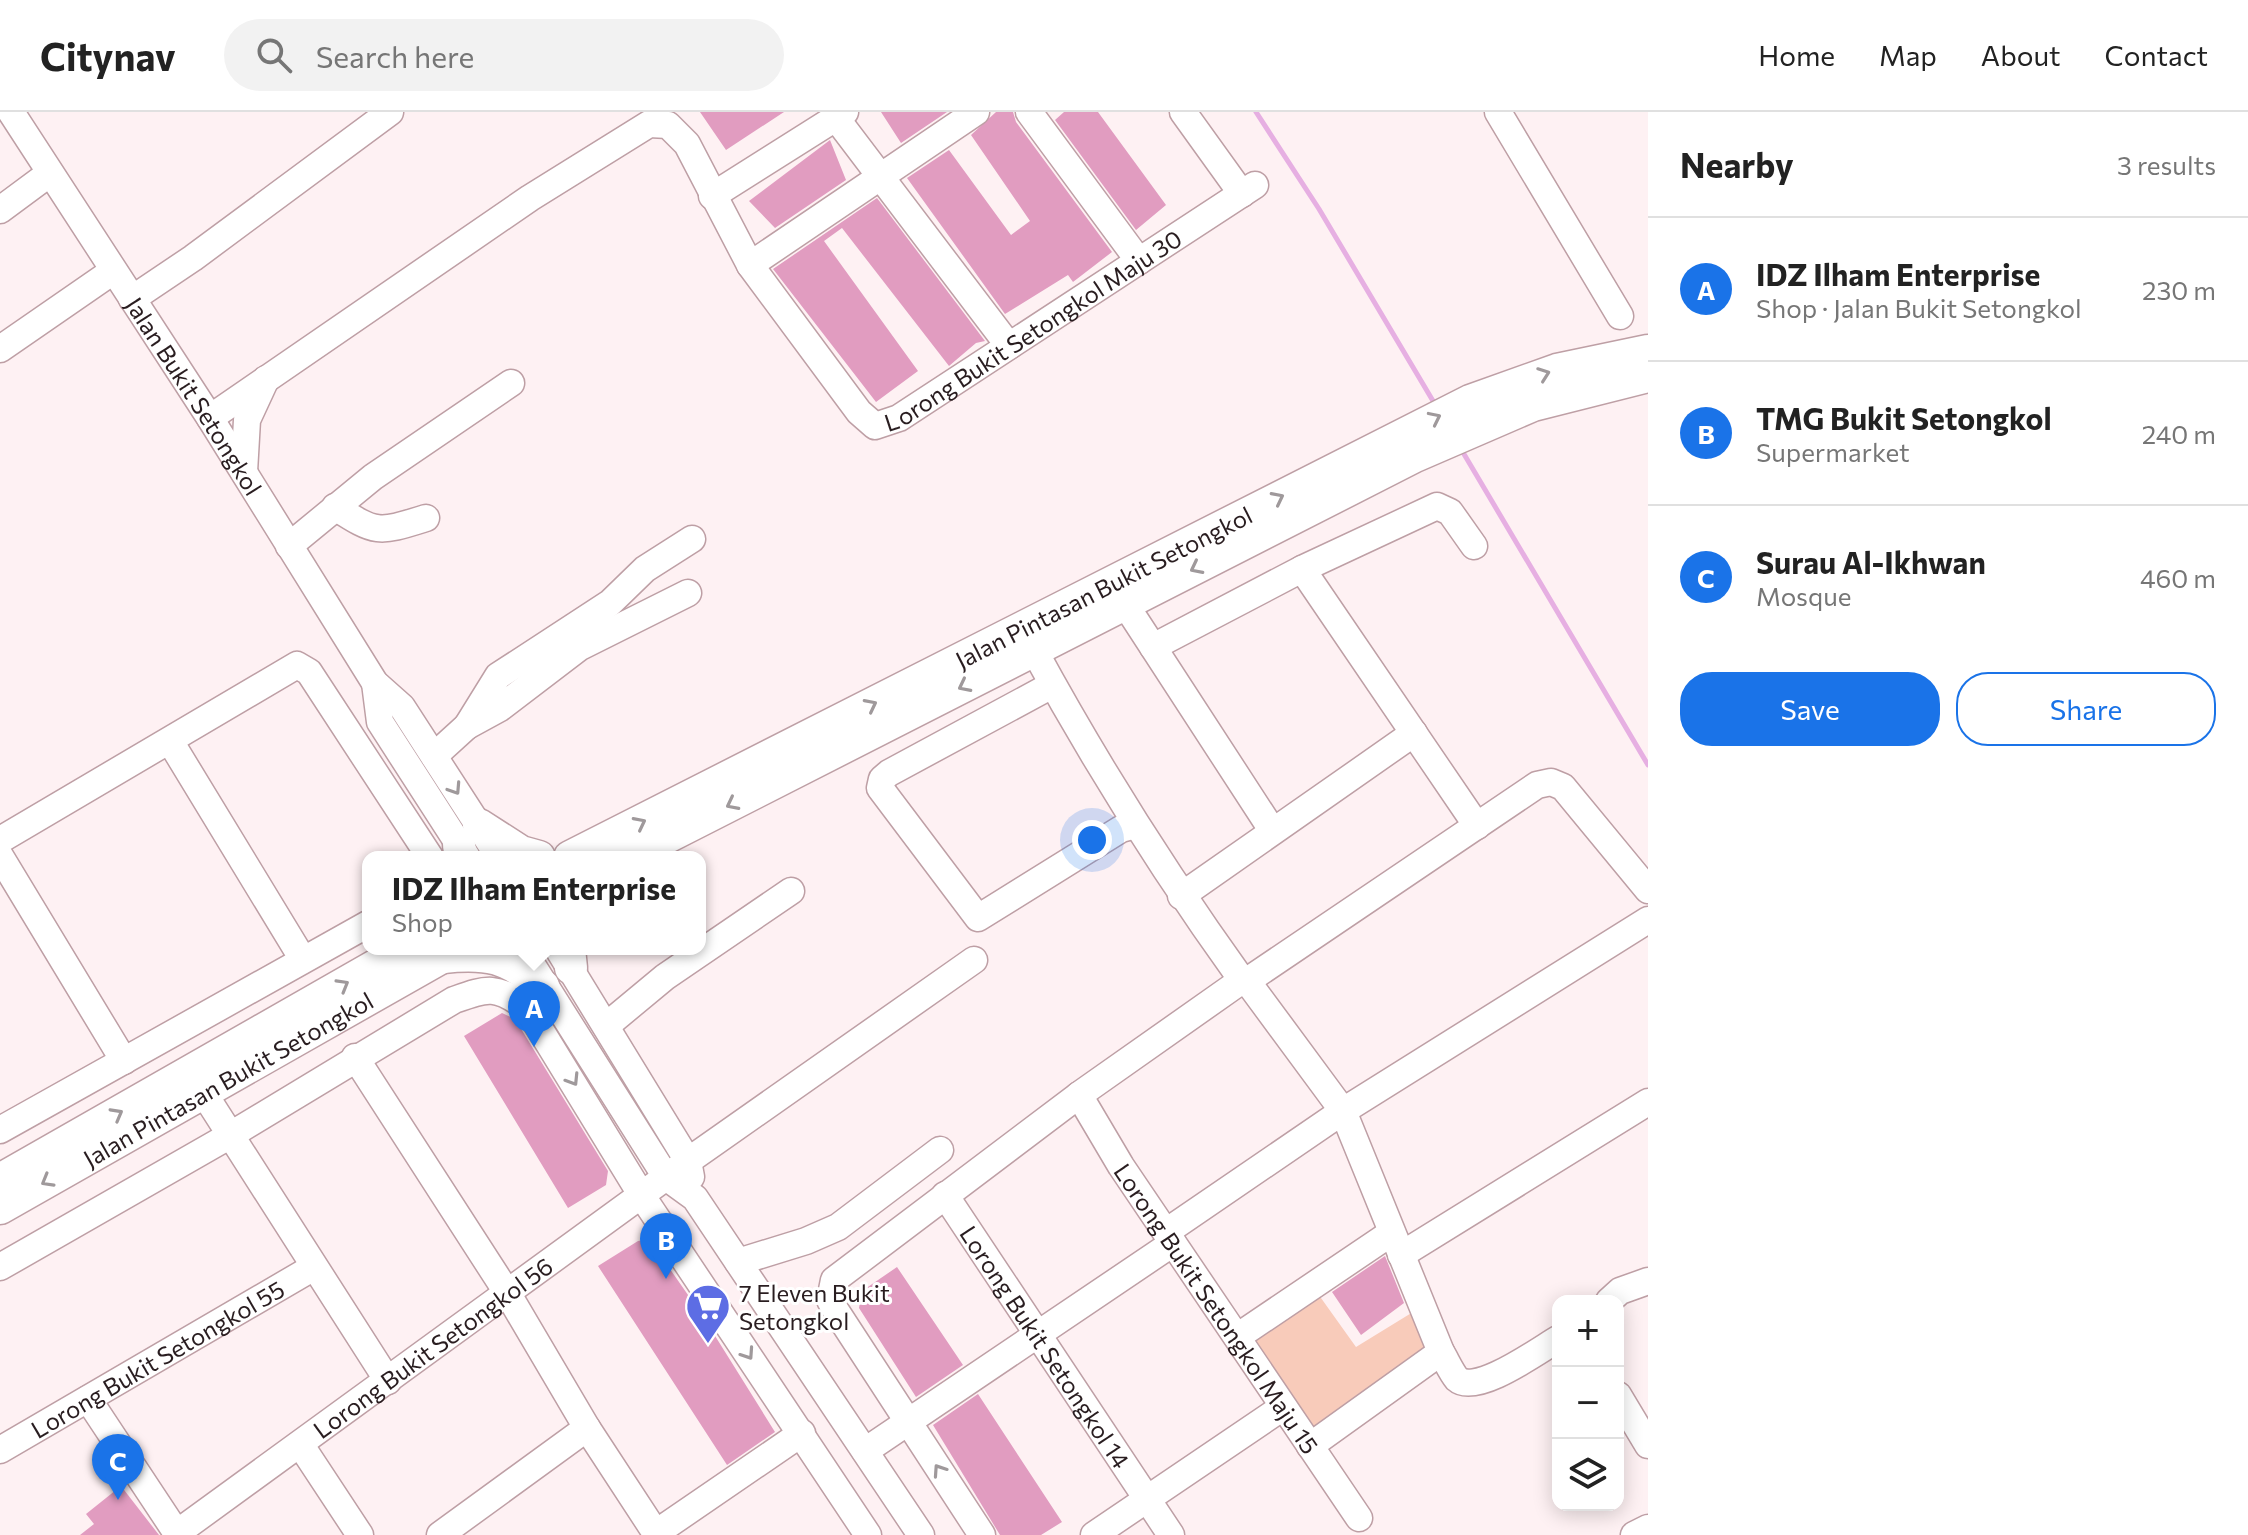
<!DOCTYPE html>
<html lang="en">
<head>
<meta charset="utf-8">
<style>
  :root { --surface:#fff; --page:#f2f2f2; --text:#222; --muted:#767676; --line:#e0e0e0; --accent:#1a73e8 }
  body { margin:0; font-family:Commissioner,sans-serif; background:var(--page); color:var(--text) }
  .controls { position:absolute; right:24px; bottom:24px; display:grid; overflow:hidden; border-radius:16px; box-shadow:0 4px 20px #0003 }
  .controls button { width:72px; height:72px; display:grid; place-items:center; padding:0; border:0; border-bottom:2px solid var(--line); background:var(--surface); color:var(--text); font:40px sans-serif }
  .you { position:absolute; left:1092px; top:728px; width:28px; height:28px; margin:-20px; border:6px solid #fff; border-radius:50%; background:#1a73e8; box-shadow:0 0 0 12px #1a73e833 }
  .badge { display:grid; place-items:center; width:52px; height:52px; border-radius:50%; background:var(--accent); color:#fff; font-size:26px; font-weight:700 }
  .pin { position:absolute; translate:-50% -66px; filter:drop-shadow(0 2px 4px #0008) }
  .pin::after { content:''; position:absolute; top:42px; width:28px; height:24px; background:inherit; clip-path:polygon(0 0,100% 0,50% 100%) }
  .popup { position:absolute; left:362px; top:739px; width:344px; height:104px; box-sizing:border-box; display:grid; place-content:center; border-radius:16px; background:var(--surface); filter:drop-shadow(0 2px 6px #0005); font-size:26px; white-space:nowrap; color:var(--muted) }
  .popup b { font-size:30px; color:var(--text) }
  .popup::after { content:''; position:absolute; left:50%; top:100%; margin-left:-16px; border:16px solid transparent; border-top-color:var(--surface) }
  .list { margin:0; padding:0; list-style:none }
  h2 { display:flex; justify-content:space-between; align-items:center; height:104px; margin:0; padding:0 32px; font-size:34px }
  h2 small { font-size:26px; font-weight:400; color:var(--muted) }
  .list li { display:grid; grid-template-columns:52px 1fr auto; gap:24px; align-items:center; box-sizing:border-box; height:144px; padding:0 32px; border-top:2px solid var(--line) }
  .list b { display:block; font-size:30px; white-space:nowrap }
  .list p { margin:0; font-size:26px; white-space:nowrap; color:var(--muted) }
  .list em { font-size:26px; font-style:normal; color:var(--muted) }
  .actions { display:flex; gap:16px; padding:24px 32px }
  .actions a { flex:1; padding:18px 0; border:2px solid var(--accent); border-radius:32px; text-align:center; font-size:28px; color:var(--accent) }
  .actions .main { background:var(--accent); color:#fff }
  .icon { flex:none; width:44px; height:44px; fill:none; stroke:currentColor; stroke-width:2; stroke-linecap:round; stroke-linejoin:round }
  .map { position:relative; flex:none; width:1648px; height:1423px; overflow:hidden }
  header { display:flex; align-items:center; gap:48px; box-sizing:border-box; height:112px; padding:0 40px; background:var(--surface); border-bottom:2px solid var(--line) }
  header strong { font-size:38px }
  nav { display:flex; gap:44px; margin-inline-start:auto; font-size:28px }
  .search { width:560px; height:72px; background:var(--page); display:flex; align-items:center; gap:20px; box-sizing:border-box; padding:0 28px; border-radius:44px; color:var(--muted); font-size:30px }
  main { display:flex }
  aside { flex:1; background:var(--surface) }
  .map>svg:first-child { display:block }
  .green { fill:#f8cbba }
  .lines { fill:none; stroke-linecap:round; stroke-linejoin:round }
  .stream { stroke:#e6afe2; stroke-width:5 }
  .building { fill:#e19cc0 }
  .minor-casing { stroke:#be9fa5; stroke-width:29 }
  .major-casing { stroke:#be9fa5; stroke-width:35 }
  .minor { stroke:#fff; stroke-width:26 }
  .major { stroke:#fff; stroke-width:32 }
  .oneway { stroke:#9f999b }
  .labels { text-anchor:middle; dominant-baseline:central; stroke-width:6; stroke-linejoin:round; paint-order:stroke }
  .street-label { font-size:24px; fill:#291d20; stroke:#fff }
  .poi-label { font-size:24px; fill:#291d20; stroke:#fff; text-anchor:start }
</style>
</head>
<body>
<header>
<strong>Citynav</strong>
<div class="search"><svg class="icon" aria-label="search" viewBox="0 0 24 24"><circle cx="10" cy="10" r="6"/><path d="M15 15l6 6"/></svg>Search here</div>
<nav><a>Home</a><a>Map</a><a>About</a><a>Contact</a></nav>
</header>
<main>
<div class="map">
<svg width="1648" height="1423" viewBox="0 0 1648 1423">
  <rect width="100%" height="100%" fill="#fef1f3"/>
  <path class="green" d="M1316,1179L1356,1235L1413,1200L1428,1237L1312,1321L1247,1228Z"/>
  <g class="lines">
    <path class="stream" d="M1256,0L1319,97L1436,294
      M1461,337L1648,653"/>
  </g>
  <path class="building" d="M700,0H784L726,38Z
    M881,0H947L901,31Z
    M996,0H1013L1016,10L1112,140L1073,170L1068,163L1005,202L907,66L949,38L1011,123L1030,109L971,23Z
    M1064,0H1098L1166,93L1136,118L1055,8Z
    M830,28L846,68L775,116L749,89Z
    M877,86L985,229L976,231L949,254L842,116L824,129L918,259L876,290L773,157Z
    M502,901L515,907L608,1059L606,1073L568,1096L464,924Z
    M649,1127L702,1203L775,1320L727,1353L598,1154L638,1129Z
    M1385,1144L1404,1191L1361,1223L1332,1180Z
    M897,1155L963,1253L916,1285L859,1196L862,1179Z
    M978,1282L1062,1410L1041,1423H1000L933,1313Z
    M121,1374L159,1423H80L94,1412L86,1402Z"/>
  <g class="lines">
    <g class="minor-casing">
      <g id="minor">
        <path id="s1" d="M11,0L210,306L375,571L402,595L499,745"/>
        <path d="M1029,0L1139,149"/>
        <path d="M1183,0L1242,82"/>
        <path d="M1498,0L1620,204"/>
        <path d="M836,6L1009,234"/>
        <path d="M712,84L845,0"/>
        <path d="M0,98L50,61"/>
        <path d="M750,153L976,0"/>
        <path d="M132,187L193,146L390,0"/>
        <path d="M0,237L113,159"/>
        <path id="s2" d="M210,306L530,86L649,12L668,13L687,32L750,153L859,300L875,314L899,306L1255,73"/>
        <path d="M244,360L247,308L266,267"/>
        <path d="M335,395C377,422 378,421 426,406"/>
        <path d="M289,434L373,365L511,271"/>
        <path d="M1302,457L1477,714"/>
        <path d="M1125,492L1272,718"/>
        <path d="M1153,535L1302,457L1437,394L1450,400L1474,434"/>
        <path d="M1034,538C1097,654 1167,764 1244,871L1250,873L1343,999L1441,1240C1446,1248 1451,1260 1457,1267C1476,1284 1539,1238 1558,1227"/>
        <path d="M375,571L380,610L467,745"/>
        <path d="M1052,573L889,661L882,667L880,676L978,806L1121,717L1136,713"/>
        <path d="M467,614L500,596L580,535L688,481"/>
        <path d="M170,629L302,846"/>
        <path d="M434,644L467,614L498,564L610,491L645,457L692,427"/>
        <path d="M0,728L297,553L309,560L430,745"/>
        <path d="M0,744L124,949"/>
        <path d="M1181,784L1414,621"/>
        <path d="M522,837L666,1065L695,1086L921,1423"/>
        <path d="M560,840L688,1049L691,1065"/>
        <path d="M606,914L665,865L791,779"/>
        <path d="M355,945L508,1182L587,1316L657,1423"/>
        <path d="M203,980L388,1269"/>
        <path id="s3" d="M1079,983L1121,1054L1359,1406"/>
        <path d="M0,1018L368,812"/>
        <path id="s4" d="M945,1083L1171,1423"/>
        <path d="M1166,1120L1343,999L1648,808"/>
        <path d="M1401,1143L1648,990"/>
        <path d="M738,1150L806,1129L838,1115L940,1038"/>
        <path d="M0,1155L229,1024L454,888C488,876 496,873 527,896L642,1084L868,1423"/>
        <path d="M1609,1189L1620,1179L1648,1169"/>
        <path d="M1237,1225L1391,1121"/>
        <path d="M1618,1283L1648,1333"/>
        <path d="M88,1287L178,1423"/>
        <path d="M300,1332L360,1423"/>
        <path d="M1310,1334L1441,1240"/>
        <path id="s5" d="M0,1338L314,1155"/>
        <path d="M865,1339L1173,1131"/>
        <path id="s6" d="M177,1421L688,1049L974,848"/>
        <path d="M656,1421L802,1321"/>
        <path d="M440,1423L587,1316"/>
        <path d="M982,1423L836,1199L830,1188L834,1168L1079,983L1238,871H1244L1537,673L1551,670L1563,675L1648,778"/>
        <path d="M1094,1423L1283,1295"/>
        <path d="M1634,1423L1648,1416"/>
      </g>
    </g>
    <g class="major-casing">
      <g id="major">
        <path d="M479,713L521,740L539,745"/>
        <path d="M459,733L461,745"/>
        <path id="s7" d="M570,745L1470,289L1557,258L1648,239"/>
        <path d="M628,745L1415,344L1533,293L1648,264"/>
        <path d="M569,837L571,856"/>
        <path d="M443,845C489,840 506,845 543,874"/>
        <path d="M0,1068L405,837"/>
        <path id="s8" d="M0,1096L456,837"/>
      </g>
    </g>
    <use href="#minor" class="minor"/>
    <use href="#major" class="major"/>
  </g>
  <defs><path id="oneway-chevron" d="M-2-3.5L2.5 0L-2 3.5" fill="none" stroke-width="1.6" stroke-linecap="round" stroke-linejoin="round" transform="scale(2)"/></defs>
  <g class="oneway">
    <use href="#oneway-chevron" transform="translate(1544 262) rotate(-20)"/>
    <use href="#oneway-chevron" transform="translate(1435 306) rotate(-26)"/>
    <use href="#oneway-chevron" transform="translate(1278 386) rotate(-27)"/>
    <use href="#oneway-chevron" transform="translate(1196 456) rotate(153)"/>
    <use href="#oneway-chevron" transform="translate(964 574) rotate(153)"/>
    <use href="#oneway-chevron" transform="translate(871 593) rotate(-27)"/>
    <use href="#oneway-chevron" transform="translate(455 677) rotate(57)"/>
    <use href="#oneway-chevron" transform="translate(732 692) rotate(153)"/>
    <use href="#oneway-chevron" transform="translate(640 711) rotate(-27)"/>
    <use href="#oneway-chevron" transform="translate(343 873) rotate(-30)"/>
    <use href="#oneway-chevron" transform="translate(573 968) rotate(58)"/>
    <use href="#oneway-chevron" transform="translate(117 1002) rotate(-29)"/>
    <use href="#oneway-chevron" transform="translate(47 1069) rotate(150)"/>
    <use href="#oneway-chevron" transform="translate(748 1242) rotate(56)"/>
    <use href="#oneway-chevron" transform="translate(939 1358) rotate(-124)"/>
  </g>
  <defs>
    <g id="supermarket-pin" transform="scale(2.3)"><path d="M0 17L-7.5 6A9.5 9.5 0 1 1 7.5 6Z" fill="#5d6de4" stroke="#fff"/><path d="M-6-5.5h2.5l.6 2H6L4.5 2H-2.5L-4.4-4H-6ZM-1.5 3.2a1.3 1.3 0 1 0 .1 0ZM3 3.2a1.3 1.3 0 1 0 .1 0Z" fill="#fff"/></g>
  </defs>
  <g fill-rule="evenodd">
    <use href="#supermarket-pin" x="708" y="1194"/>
  </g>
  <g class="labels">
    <g class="street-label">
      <text stroke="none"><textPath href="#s2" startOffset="1100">Lorong Bukit Setongkol Maju 30</textPath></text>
      <text stroke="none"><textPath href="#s1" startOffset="338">Jalan Bukit Setongkol</textPath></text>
      <text stroke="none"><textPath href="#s7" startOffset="598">Jalan Pintasan Bukit Setongkol</textPath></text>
      <text stroke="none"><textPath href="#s8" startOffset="262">Jalan Pintasan Bukit Setongkol</textPath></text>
      <text stroke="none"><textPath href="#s3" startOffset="254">Lorong Bukit Setongkol Maju 15</textPath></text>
      <text stroke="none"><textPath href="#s4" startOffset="182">Lorong Bukit Setongkol 14</textPath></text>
      <text stroke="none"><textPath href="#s6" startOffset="316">Lorong Bukit Setongkol 56</textPath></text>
      <text stroke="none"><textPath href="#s5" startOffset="182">Lorong Bukit Setongkol 55</textPath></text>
    </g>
    <g class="poi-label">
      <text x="739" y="1180">7 Eleven Bukit<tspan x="739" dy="28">Setongkol</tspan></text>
    </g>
  </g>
</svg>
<div class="controls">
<button>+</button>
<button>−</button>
<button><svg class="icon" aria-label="layers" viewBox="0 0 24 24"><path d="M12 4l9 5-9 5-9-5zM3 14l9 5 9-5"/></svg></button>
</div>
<div class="you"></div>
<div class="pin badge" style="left:534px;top:935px">A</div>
<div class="popup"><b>IDZ Ilham Enterprise</b>Shop</div>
<div class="pin badge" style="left:666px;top:1167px">B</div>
<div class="pin badge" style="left:118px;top:1388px">C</div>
</div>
<aside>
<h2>Nearby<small>3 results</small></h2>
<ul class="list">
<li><span class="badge">A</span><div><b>IDZ Ilham Enterprise</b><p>Shop · Jalan Bukit Setongkol</p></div><em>230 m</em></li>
<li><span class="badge">B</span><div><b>TMG Bukit Setongkol</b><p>Supermarket</p></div><em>240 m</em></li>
<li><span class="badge">C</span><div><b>Surau Al-Ikhwan</b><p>Mosque</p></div><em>460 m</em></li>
</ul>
<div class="actions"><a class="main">Save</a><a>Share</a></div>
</aside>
</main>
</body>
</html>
